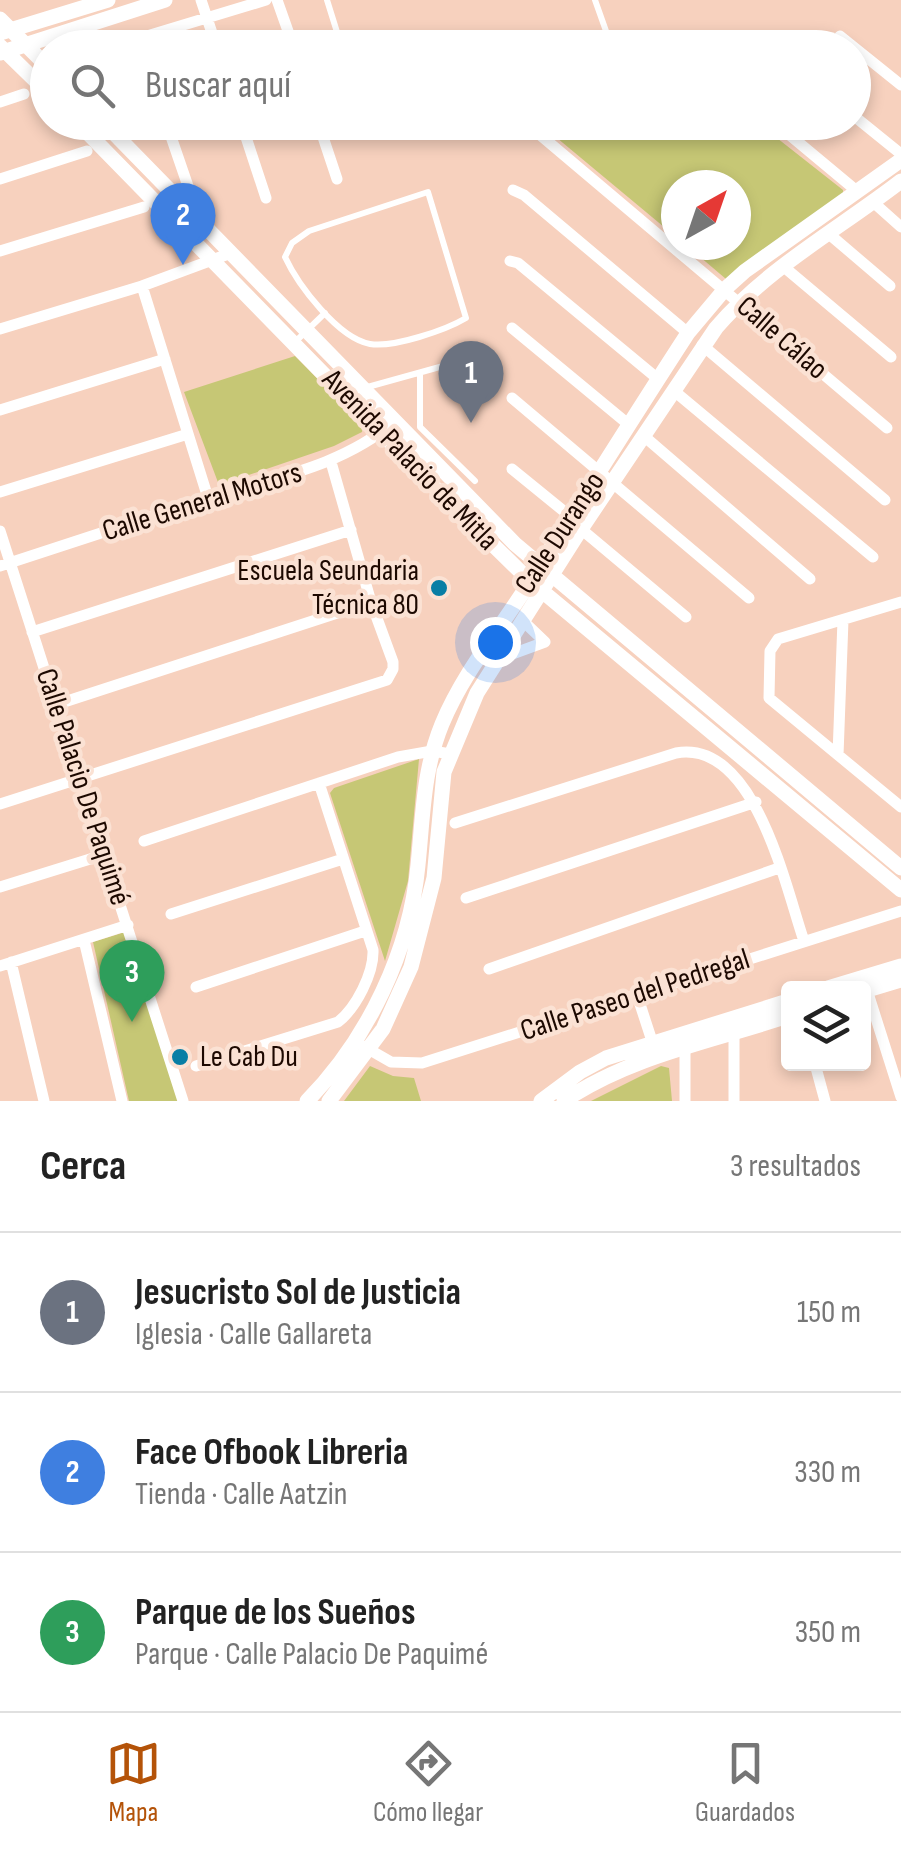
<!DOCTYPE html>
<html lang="es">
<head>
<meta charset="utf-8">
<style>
  :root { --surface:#fff; --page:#f2f2f2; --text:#222; --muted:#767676; --line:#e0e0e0; --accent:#b45309 }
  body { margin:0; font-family:"Sofia Sans Condensed",sans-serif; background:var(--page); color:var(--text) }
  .controls { position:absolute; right:30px; bottom:30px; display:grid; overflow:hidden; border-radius:10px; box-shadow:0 5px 15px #0003 }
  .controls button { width:90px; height:90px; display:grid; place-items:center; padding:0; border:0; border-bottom:2px solid var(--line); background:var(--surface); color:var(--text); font:50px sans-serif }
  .compass { position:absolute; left:661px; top:170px; width:90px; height:90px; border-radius:50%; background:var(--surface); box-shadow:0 5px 15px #0003; rotate:40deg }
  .you { position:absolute; left:495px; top:642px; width:35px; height:35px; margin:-25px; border:8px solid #fff; border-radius:50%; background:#1a73e8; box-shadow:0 0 0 15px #1a73e833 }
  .badge { display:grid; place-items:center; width:65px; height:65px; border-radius:50%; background:var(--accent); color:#fff; font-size:32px; font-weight:700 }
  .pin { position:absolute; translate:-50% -82px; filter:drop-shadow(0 2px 5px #0008) }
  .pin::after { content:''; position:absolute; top:52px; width:35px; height:30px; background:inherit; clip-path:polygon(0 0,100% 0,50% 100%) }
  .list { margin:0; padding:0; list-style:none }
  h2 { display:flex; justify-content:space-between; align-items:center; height:130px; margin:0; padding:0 40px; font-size:42px }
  h2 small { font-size:32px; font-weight:400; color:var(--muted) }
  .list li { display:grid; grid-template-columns:65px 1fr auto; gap:30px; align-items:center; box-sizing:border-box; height:160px; padding:0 40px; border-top:2px solid var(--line) }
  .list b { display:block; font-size:38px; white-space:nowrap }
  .list p { margin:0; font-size:32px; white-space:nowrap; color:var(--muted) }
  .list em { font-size:32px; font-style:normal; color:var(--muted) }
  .icon { flex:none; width:55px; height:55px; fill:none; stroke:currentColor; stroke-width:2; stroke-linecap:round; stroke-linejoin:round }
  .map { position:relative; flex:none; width:901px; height:1101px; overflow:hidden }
  .search { position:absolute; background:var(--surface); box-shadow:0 5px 15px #0003; left:30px; right:30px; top:30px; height:110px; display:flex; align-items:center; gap:25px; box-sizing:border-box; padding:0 35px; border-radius:55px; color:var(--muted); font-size:38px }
  .sheet { height:610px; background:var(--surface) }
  nav { display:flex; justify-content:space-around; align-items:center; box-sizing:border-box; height:140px; border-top:2px solid var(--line); background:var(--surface); font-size:28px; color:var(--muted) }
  nav a { display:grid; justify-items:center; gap:5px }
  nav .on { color:var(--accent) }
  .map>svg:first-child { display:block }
  .green { fill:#c6c775 }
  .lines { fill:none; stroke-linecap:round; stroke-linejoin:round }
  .lane { stroke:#fff; stroke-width:6 }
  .street { stroke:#fff; stroke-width:11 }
  .secondary { stroke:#fff; stroke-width:15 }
  .poi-dot { fill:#087ea5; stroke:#fbe2d4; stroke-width:4 }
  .labels { text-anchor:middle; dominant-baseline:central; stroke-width:9; stroke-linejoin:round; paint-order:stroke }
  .street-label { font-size:30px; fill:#1d0901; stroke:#fbe2d4 }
  .poi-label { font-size:30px; fill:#1d0901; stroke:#fbe2d4; text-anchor:end }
</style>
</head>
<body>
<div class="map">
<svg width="901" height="1101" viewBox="0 0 901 1101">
  <rect width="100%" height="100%" fill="#f7d1be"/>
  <path class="green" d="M539,123H758L843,190V195L726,279L686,245H736V185H676V237Z
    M295,356L363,425L362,432L334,446L219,485L184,392Z
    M419,759L408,881L385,961L330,793L334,788Z
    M125,932L178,1101H129L93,942Z
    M370,1066L393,1076L414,1078L421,1101H344Z
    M661,1066L669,1068L672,1101H591Z"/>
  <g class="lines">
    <path class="lane" d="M327,0L342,48
      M595,0L606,31
      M366,122L368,132
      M428,192L466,318C446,330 393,348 370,344C338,338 298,285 285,257L292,243L309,231Z
      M295,342L325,313
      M420,374V427L475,481
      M364,388L490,353"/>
    <path class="street" d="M201,0L217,48
      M277,0L294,48
      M840,36L901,85
      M140,48L142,38L147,36L266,0
      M0,102L24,94
      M854,116L901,154
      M166,122L189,189
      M241,122L266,198
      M318,122L337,179
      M774,122L858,192
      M539,134L887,428
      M0,179L87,151
      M513,190L524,195L688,333
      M873,202L901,227
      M829,234L890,286
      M0,251L144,207
      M510,261L518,263L658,379
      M784,267L891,357
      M142,286L208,498
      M512,328L628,424
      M0,329L142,286L231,253
      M702,345L885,500
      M673,390L873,557
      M512,398L749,598
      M0,410L165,359
      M645,437L810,579
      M512,469L571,517
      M0,492L188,434
      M581,529L686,617
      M0,531L183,1101
      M0,566C68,544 136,521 205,499C271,478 340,468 395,421
      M901,602L778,639L770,651L769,698L901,807
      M32,632L351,530
      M496,660L545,642L522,620
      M55,705L371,602
      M838,755L843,620
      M0,804L387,680L393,669V662L371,602L331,462
      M455,823L676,753C755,739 785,886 804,941
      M144,841L398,757L432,751L451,754
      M0,887L103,855
      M466,898L756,802
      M171,914L343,859
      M84,940L122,1101
      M11,962L44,1101
      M0,966L128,925
      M489,969L779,868
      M196,987L365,931
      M867,990L901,1097
      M637,995L652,1041
      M685,1040V1101
      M363,1046L391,1062L422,1063L901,911
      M815,1064L825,1101
      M196,1066L338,1022C356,1008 374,973 373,950L319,783
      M734,1101V1034"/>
    <path class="secondary" d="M0,19L48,67
      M0,33L108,0
      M0,46L48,93
      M0,53L165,0
      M77,122L434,487L530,581L901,890
      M103,122L515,544L901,868
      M828,988L901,966
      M864,991L901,980
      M307,1101C368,1039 410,951 418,865C423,817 423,770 442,724C463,673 500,629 529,583C582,499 634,416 688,333L725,289L745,271L901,160
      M329,1101L383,1029L411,967L434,878L444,772L477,693L581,529L716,328C767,268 839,229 901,181
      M541,1101L580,1072L606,1058L788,1001
      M564,1101C630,1056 713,1041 788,1016"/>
  </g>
  <g class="poi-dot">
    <circle cx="439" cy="588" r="10"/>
    <circle cx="180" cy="1057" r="10"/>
  </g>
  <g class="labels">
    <g class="street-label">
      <text transform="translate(782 338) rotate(41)">Calle Cálao</text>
      <text transform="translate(410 460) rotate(46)">Avenida Palacio de Mitla</text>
      <text transform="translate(202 502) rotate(-17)">Calle General Motors</text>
      <text transform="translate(560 533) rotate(-57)">Calle Durango</text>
      <text transform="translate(83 787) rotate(72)">Calle Palacio De Paquimé</text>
      <text transform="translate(635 995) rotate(-18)">Calle Paseo del Pedregal</text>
    </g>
    <g class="poi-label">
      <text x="419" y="571">Escuela Seundaria<tspan x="419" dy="34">Técnica 80</tspan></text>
      <text x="200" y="1057" text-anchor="start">Le Cab Du</text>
    </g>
  </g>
</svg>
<div class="controls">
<button><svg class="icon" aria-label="layers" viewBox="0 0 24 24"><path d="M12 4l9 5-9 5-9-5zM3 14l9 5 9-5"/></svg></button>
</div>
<svg class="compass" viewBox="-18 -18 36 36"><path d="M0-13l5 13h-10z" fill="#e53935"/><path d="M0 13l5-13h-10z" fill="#767676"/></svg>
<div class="you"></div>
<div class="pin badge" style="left:471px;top:423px;background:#6b7280">1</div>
<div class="pin badge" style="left:183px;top:265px;background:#3f7fe0">2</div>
<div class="pin badge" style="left:132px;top:1022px;background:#2e9e5b">3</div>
<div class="search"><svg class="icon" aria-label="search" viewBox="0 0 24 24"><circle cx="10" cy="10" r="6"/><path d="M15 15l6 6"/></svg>Buscar aquí</div>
</div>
<section class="sheet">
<h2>Cerca<small>3 resultados</small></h2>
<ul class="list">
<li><span class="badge" style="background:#6b7280">1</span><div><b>Jesucristo Sol de Justicia</b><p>Iglesia · Calle Gallareta</p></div><em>150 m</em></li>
<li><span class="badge" style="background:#3f7fe0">2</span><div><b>Face Ofbook Libreria</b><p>Tienda · Calle Aatzin</p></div><em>330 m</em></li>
<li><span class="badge" style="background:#2e9e5b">3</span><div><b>Parque de los Sueños</b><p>Parque · Calle Palacio De Paquimé</p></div><em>350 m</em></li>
</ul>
</section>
<nav>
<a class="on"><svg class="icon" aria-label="map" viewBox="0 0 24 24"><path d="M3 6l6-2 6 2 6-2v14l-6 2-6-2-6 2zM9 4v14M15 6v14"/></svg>Mapa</a>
<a><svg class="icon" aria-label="directions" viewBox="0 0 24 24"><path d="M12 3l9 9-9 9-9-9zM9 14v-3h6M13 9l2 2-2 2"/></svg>Cómo llegar</a>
<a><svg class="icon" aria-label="saved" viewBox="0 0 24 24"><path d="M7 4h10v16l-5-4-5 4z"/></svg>Guardados</a>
</nav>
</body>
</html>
